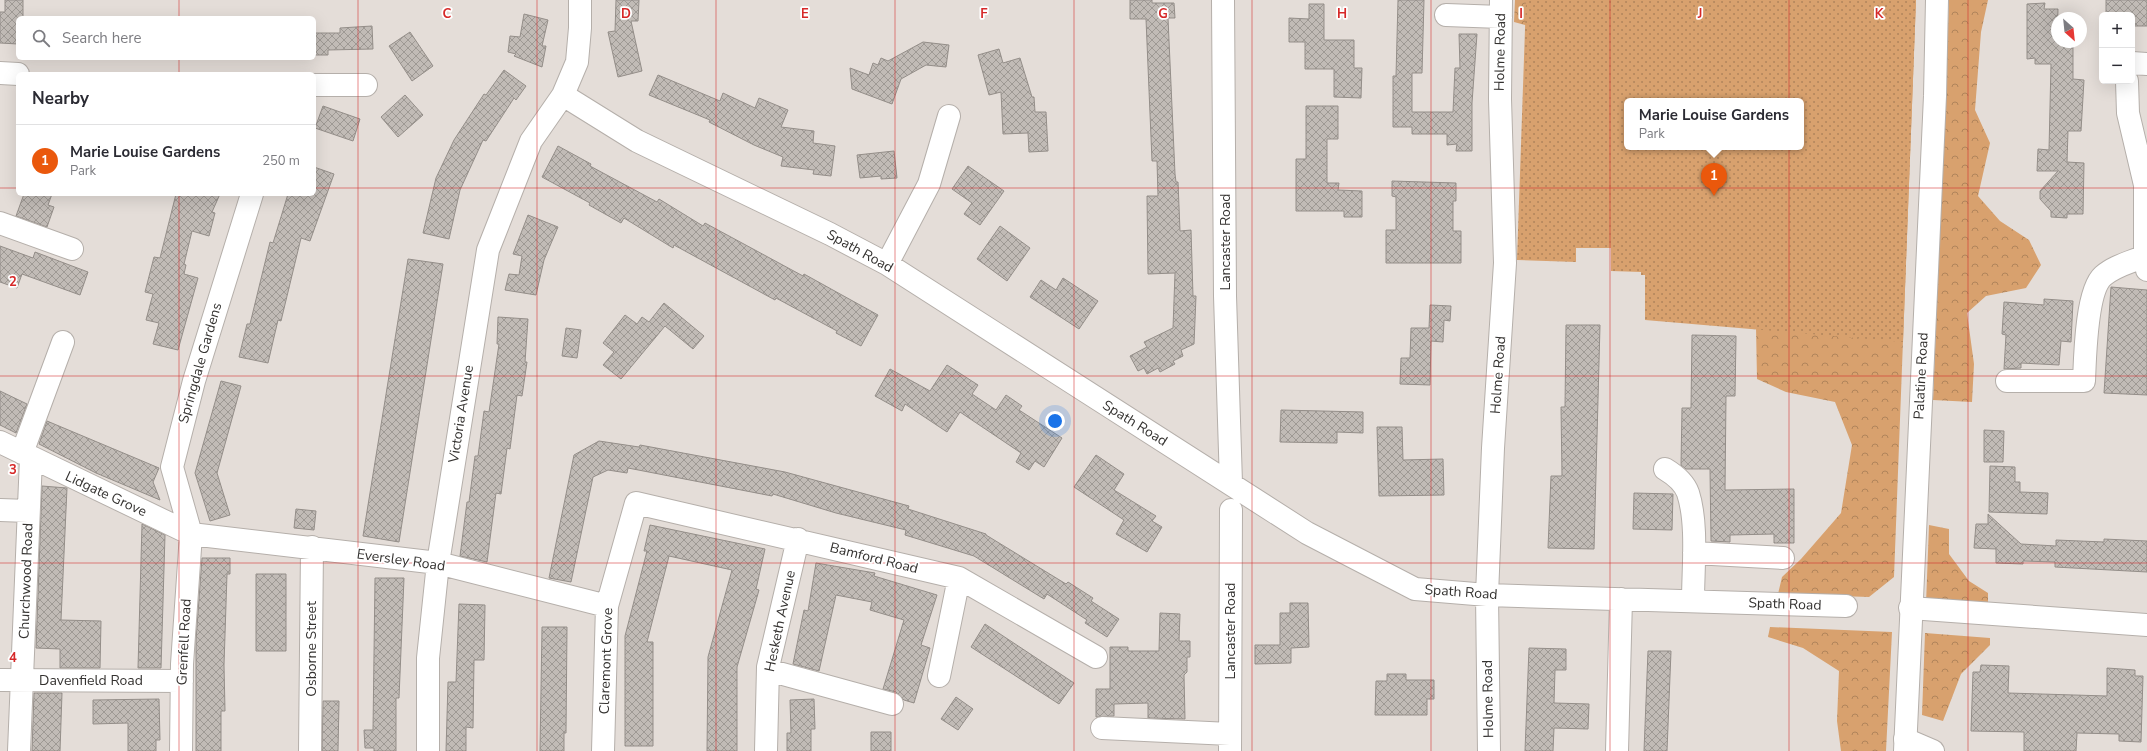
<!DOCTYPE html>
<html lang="en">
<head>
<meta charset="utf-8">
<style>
  :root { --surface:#fff; --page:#f7f7f7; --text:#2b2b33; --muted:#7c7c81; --line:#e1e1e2; --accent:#ea580c }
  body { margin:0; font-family:"Nunito Sans",sans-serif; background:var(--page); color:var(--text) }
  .controls { position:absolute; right:12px; top:12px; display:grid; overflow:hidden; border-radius:6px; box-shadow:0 4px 16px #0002 }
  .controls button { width:36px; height:36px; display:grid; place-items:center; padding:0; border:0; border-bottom:1px solid var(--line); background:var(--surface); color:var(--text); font:20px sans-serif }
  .compass { position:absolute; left:2051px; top:12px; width:36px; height:36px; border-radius:50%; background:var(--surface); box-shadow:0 4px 16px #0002; rotate:153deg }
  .you { position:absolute; left:1055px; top:421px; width:14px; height:14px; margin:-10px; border:3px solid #fff; border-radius:50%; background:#1a73e8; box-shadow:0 0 0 6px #1a73e833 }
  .badge { display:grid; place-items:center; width:26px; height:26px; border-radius:50%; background:var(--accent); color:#fff; font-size:13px; font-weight:700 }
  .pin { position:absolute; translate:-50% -33px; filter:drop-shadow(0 1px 2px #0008) }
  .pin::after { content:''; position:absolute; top:21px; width:14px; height:12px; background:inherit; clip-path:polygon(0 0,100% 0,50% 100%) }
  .popup { position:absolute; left:1624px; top:98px; width:180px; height:52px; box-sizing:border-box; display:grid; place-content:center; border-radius:6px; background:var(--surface); filter:drop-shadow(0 1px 3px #0005); font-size:13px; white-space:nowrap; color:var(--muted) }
  .popup b { font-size:15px; color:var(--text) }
  .popup::after { content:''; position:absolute; left:50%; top:100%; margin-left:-8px; border:8px solid transparent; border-top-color:var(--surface) }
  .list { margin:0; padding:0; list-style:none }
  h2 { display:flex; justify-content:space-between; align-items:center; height:52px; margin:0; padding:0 16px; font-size:17px }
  h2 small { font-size:13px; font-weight:400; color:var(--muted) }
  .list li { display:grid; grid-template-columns:26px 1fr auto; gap:12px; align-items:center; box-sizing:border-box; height:72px; padding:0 16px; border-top:1px solid var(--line) }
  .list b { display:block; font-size:15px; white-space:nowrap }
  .list p { margin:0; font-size:13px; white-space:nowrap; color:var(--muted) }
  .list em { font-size:13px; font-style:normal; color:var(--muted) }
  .icon { flex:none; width:22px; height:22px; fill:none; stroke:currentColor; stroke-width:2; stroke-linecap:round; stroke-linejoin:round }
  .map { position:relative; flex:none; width:2147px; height:751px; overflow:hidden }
  .search { position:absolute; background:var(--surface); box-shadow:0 4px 16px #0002; left:16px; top:16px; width:300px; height:44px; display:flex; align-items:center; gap:10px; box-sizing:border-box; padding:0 14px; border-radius:6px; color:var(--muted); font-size:15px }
  .panel { position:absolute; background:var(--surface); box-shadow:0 4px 16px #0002; left:16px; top:72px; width:300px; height:124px; border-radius:6px }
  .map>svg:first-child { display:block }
  .forest { fill:url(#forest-crowns) }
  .park { fill:url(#park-dots); fill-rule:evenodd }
  .building { fill:url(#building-cross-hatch); stroke:#948e89 }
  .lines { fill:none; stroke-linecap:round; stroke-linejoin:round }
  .minor-casing { stroke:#b5afaa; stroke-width:24 }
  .major-casing { stroke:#b5afaa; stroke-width:24 }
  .minor { stroke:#fff; stroke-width:22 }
  .major { stroke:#fff; stroke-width:22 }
  .grid { fill:none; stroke:#d62828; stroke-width:1; stroke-opacity:0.55 }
  .labels { text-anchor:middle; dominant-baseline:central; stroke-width:3.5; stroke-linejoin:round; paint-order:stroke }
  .street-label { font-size:14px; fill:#343230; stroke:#fff }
  .grid-label { font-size:13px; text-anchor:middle; font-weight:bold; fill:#d62828; stroke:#fff; stroke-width:3.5; stroke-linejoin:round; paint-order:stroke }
</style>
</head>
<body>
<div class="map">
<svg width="2147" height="751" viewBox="0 0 2147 751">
  <defs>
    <pattern id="forest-crowns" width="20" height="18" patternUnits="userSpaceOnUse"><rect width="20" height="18" fill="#d8a16e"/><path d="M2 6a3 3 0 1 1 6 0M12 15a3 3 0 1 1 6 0" fill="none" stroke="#b0845b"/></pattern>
    <pattern id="park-dots" width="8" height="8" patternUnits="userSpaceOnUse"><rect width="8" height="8" fill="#d8a16e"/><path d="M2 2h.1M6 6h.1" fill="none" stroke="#b0845b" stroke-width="1.8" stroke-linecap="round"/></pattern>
    <pattern id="building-cross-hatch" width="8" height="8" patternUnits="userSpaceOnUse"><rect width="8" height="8" fill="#c1bbb6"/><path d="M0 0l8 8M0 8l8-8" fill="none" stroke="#9e9994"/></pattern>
  </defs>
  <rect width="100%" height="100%" fill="#e4ddd8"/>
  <path class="forest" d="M1515,0H1916L1894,577L1869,597L1778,594L1782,577L1801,559L1841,513L1852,445L1835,402L1786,392L1757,379L1756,327L1837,209L1801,101L1514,22Z
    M1949,0H1988L1981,32L1975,110L1990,143L1978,196L2000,221L2029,240L2041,265L2026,288L1986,296L1967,313L1974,364L1972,402L1933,400Z
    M1929,525L1949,529V554L1969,581L1988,593V606L1926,604Z
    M1770,627L1892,632L1886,751H1841L1837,721L1839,671L1803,648L1768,637Z
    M1925,633L1990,638V645L1961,674L1943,721L1922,715Z"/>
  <path class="park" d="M1526,0H1916L1903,342L1645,320V275H1641V272L1611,271V248H1576V262L1517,260ZM1627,101H1801V147H1627Z"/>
  <path class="building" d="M5,0H23V18H18V44L0,43V12H5Z
    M616,0H639L638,21H631L642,71L618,77L608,32L615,31Z
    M1130,0H1152V3H1174L1175,18H1168L1175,174L1176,182H1178L1180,231L1191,230L1193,296H1196L1194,344L1181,350L1183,356L1173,361L1175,364L1160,372L1158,368L1147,374L1144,368L1138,371L1130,356L1147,347L1144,342L1173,328L1175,273L1148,274L1147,196H1158L1157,161H1152L1146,19H1130Z
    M1398,0H1424L1422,73H1412V112H1453L1455,68H1460L1459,34H1477L1472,103V151H1456L1457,144L1447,145V134H1412V127H1393V76H1396Z
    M2106,0H2147V26H2132V15H2106Z
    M2045,3L2044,9H2058L2057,42H2073V79L2084,80L2081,131H2068L2067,162L2084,163L2083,214H2067V218L2051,217V211L2040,199V191L2058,171H2037L2038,149L2049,150L2051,64H2035V58L2027,59V4Z
    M1309,4H1324V40H1354V68H1362L1361,98L1334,97V69H1305V42H1289V18L1309,19Z
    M524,14L548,20L542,46H546L542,67L514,56L516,54L508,52L510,36L520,37Z
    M372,26L373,49L328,50V55H314V33H340V28Z
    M410,32L433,66L412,81L389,46Z
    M923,42L949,45L946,67L926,65L901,79L892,104L852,89L850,68L869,75L873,63L878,65L881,58L888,61Z
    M999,49L1003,63L1020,58L1032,97H1034L1035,112H1046L1048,151L1029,152L1028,133L1003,134L1001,92L989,95L978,55Z
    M504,70L526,86L516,100L514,98L486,141L483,140L460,190L449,239L423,233L436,178L454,140L484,94L486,95Z
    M658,75L720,101L723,93L755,108L759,98L788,110L781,127L814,131L813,143L835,146L831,176L813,174L814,170L781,166L783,157L754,145L709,122L710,120L649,95Z
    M405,95L423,115L398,137L381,117Z
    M323,106L360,119L353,141L315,128Z
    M1306,106H1338V139H1327V183H1339L1338,190L1362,191V217H1344V211H1296V159H1306Z
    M558,146L591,164L590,166L657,202L659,199L703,226L705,223L803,276L804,274L878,315L861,346L836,333L837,331L776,298L775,300L674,245L673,248L624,218L621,223L589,205L590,203L542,177Z
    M894,151L897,178L881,179V176L860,178L857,155Z
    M968,166L1004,191L980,225L964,214L972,203L952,189Z
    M314,167L334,174L310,241L301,238L281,321L278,320L268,363L239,357L247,324H250L270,242L273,243L288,194H314Z
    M1392,181L1456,183V201H1453V231H1461V263H1386V230H1396V197L1392,196Z
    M24,194H52L48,205L54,207L47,227L16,216Z
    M176,194H220L212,212L215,213L209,236L192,231L184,264L186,265L184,274L198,278L178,350L153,344L159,323L146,320L153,294L145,292L154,257L160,258Z
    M528,215L558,227L544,260L536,295L505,290L509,274L519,275L522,256L513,254Z
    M1000,226L1030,248L1007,281L977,259Z
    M0,246L33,258L35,252L88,272L80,295L22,274L17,288L0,282Z
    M408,259L443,264L399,542L363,536Z
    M1063,278L1098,301L1079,329L1030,297L1041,280L1056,290Z
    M2111,287L2147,290V395L2104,393Z
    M2044,299L2073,301L2071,342L2061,341L2059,365L2021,363V368L2004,369L2006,335L2002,334L2004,302L2044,305Z
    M664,303L704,336L693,349L665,326L621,379L603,365L614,352L603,343L625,315L637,324L642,317L649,322Z
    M1430,305L1451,306L1450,321L1444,320L1443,342L1431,341L1430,385L1400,384L1401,358H1410L1411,328H1429Z
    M498,317L528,319L525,362H527L522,396L517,395L510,449L507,448L501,494L496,493L487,562L460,556L467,502H469L475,456H478L484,411L489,412L499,344H497Z
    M1566,325H1600L1594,549L1548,548L1551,476H1562L1561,407H1565Z
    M566,328L581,330L577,358L562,356Z
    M1692,335L1736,336L1735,396H1726L1725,490L1794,489V543H1774V534L1730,535V542L1711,541L1710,469H1686L1681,465L1682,408H1691Z
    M947,365L978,385L972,394L996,410L1006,395L1022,406L1019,410L1062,438L1044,467L1035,461L1029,470L1016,462L1021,453L960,412L947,432L905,404L902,411L875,396L890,369L930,391Z
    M221,381L241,386L217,473L230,515L210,521L195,473Z
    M0,391L27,404L16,433L0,425Z
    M1281,410L1363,412V433L1337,432V443L1280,442Z
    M47,421L159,468L153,482L160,500L96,473L39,444Z
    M1377,427H1402L1403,460L1443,459L1444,495L1379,496Z
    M1984,430L2004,431L2003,462H1984Z
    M599,441L639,447L640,445L785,472L909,506L908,509L986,534V535L1066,584L1068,582L1093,598L1091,601L1119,619L1107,637L1085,623L1087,620L1047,594L1044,599L974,556L905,535L906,530L836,513L773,494L772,496L628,468L627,473L608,470L593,477L571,582L549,578L574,455Z
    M1096,455L1124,474L1114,490L1156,516L1152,521L1162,527L1147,552L1116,534L1124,520L1074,487Z
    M1990,466L2015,467V482H2020V492L2048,493L2047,514L1989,512Z
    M42,486L67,488L61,620L101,621L100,668H60V649L36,648Z
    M1634,493L1673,494L1672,530L1633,529Z
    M296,509L316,511L314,530L294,528Z
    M1988,514L2021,544L2056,546V540L2104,542V539L2147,541V572L2055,567V562L2023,561V564L1996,563V549L1974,548L1976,524H1988Z
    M142,524L165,535L161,668H138Z
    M650,525L765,549L756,589L759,590L737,667V751H707L708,657L732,570L669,556L647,642H653V746H625V636L647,551H644Z
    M202,558H230V574H227L224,665L225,711H221V751H196V640Z
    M816,563L875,573L874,576L937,595L921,645L930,648L914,703L904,700L896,692L883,689L904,620L870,610L872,602L836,595L819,671L793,664L804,610L808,611Z
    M256,574H286V651H256Z
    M375,578H404L399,698H396V751H374V748H365L364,730H373Z
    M1290,603H1308L1309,647L1291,648V663L1255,664V645H1280V613H1290Z
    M459,604L485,605L484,660H474L473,728L466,727V751H446L448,682H456Z
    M1160,613L1180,614L1179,641H1190V657H1187V672L1184,675L1185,719L1148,718V703L1114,704V716L1096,717V689H1110V647H1128V651H1159Z
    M985,624L1074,683L1059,704L971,647Z
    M542,627H567L566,733H564V751H540Z
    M1529,648L1566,649V670H1555L1554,703L1589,704L1588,729L1554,728L1553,751H1525Z
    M1648,651H1671L1667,751H1644Z
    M1981,665L2009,666L2008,693L2107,696V668L2135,670V676H2143L2141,742L2119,741V734L2077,733L2076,751H2024V732L1971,731L1973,672H1980Z
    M1387,674H1406V680H1434V699H1427V715H1375L1376,681H1387Z
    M34,693H62L60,751H32Z
    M956,697L973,709L958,730L941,719Z
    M159,699L160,740H156V751H128V723L93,724V700Z
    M814,699L815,729H811V751H787V733H791L790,700Z
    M323,701H339L338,751H322Z
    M871,732H891V751H871Z"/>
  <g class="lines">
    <g class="minor-casing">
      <path id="minor" d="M580,0V28L577,62L563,95L637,141L830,234L887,264L1307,533L1415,589L1487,595L1846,606
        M1223,0L1225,296L1231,483
        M1446,15L1501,17
        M2132,63L2147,64
        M0,73L18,74
        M2127,81L2128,113L2145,185V256L2147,270
        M314,85H366
        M0,223L72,249
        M887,264L929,184L949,116
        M2007,381H2084C2085,359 2086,291 2103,276C2114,266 2131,262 2145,256
        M0,442L191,534L438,563L607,606
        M22,453L63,342
        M1665,469C1675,475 1684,482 1688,493C1698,524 1693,568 1693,601
        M0,510L28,511
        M1694,553L1783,558
        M1910,608L2147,625
        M768,670L892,704
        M939,676L959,578
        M0,680L182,681
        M1102,728L1230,734
        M1905,739L1933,751
        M19,751L31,458
        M181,751L182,664L191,534L172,467L194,381L252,194
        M310,751L312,547
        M428,751V658L438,563L488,250L531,141L563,95
        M603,751L607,606L636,503L959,578L1096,657
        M766,751L768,667L798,539
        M1230,751L1231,510
        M1489,751L1487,595L1493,448L1505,263L1500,99L1501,0
        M1617,751L1621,599"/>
    </g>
    <g class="major-casing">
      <path id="major" d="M1905,751L1935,96L1937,0"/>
    </g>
    <use href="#minor" class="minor"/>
    <use href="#major" class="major"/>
  </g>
  <path class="grid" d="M179,0V18M358,0V751M537,0V751M716,0V751M895,0V751M1074,0V751M1252,0V751M1431,0V751M1610,0V751M1789,0V751M1968,0V751M179,58V74M0,188H18M314,188H2147M179,194V751M0,376H2147M0,563H2147"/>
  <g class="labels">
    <g class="street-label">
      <text transform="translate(1500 52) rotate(-89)">Holme Road</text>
      <text transform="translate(1225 242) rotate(-90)">Lancaster Road</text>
      <text transform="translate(860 251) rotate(29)">Spath Road</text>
      <text transform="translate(200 363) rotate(-74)">Springdale Gardens</text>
      <text transform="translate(1498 375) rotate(-86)">Holme Road</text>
      <text transform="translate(1921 376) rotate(-87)">Palatine Road</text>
      <text transform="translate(461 414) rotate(-81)">Victoria Avenue</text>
      <text transform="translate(1135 423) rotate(32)">Spath Road</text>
      <text transform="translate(106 494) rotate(25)">Lidgate Grove</text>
      <text transform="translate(874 558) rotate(14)">Bamford Road</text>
      <text transform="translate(401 560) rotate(8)">Eversley Road</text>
      <text transform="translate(26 581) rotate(-88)">Churchwood Road</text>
      <text transform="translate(1461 592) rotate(4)">Spath Road</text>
      <text transform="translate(1785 604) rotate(2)">Spath Road</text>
      <text transform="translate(780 621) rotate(-78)">Hesketh Avenue</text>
      <text transform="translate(1230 631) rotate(-90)">Lancaster Road</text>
      <text transform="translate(184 642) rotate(-87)">Grenfell Road</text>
      <text transform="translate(311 649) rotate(-90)">Osborne Street</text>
      <text transform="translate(606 661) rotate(-88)">Claremont Grove</text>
      <text x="91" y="680">Davenfield Road</text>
      <text transform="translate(1488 699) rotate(-91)">Holme Road</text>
    </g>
  </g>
  <g class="grid-label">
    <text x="447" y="18">C</text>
    <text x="626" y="18">D</text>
    <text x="805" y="18">E</text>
    <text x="984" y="18">F</text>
    <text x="1163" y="18">G</text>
    <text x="1342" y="18">H</text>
    <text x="1521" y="18">I</text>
    <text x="1700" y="18">J</text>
    <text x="1879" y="18">K</text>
    <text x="13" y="286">2</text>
    <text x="13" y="474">3</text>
    <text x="13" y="662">4</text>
  </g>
</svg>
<div class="controls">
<button>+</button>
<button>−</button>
</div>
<svg class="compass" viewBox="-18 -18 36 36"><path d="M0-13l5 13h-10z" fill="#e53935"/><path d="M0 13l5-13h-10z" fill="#7c7c81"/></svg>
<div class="you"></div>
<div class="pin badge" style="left:1714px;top:196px">1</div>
<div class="popup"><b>Marie Louise Gardens</b>Park</div>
<div class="search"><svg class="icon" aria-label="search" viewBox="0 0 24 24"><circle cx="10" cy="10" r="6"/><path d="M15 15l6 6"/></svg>Search here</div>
<section class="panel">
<h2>Nearby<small></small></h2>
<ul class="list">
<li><span class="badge">1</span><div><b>Marie Louise Gardens</b><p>Park</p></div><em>250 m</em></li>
</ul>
</section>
</div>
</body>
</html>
